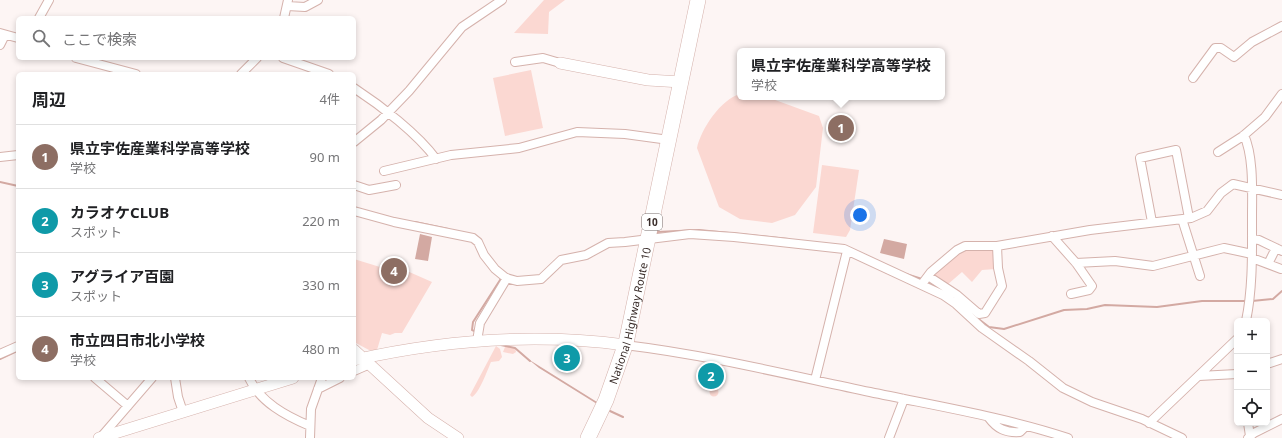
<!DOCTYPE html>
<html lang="ja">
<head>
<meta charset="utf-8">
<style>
  :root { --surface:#fff; --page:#f2f2f2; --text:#202124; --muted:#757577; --line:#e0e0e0; --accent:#1a73e8 }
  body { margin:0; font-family:"Noto Sans","Noto Sans JP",sans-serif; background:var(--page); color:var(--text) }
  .controls { position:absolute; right:12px; bottom:12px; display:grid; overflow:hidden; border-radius:6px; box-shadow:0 2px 6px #0003 }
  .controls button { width:36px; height:36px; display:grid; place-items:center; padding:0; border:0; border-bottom:1px solid var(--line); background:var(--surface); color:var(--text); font:20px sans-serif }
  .you { position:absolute; left:860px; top:215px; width:14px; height:14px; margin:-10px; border:3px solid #fff; border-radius:50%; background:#1a73e8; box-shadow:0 0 0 6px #1a73e833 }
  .badge { display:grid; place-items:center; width:26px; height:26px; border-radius:50%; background:var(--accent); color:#fff; font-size:13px; font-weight:700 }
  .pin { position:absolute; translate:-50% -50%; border:2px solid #fff; box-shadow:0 1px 4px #0006 }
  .popup { position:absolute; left:737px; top:48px; width:208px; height:52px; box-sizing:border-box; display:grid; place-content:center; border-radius:6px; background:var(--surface); filter:drop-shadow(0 1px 3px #0005); font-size:13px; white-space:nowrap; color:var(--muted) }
  .popup b { font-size:15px; color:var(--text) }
  .popup::after { content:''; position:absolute; left:50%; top:100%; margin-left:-8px; border:8px solid transparent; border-top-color:var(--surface) }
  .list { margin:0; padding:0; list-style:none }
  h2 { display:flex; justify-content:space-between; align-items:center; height:52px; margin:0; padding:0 16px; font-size:17px }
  h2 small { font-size:13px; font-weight:400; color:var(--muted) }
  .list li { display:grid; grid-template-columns:26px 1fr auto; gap:12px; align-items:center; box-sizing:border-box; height:64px; padding:0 16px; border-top:1px solid var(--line) }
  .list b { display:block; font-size:15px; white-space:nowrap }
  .list p { margin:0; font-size:13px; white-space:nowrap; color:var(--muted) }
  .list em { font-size:13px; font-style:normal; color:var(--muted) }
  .icon { flex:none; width:22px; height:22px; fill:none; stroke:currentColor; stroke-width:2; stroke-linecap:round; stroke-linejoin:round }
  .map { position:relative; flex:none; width:1282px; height:438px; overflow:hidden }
  .search { position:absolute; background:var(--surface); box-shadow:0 2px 6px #0003; left:16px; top:16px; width:340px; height:44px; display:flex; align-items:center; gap:10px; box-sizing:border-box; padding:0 14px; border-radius:6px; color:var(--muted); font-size:15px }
  .panel { position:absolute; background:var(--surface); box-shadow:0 2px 6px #0003; left:16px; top:72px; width:340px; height:308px; border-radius:6px }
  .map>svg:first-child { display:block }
  .green { fill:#fbd8d2 }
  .water { fill:#d3a9a2 }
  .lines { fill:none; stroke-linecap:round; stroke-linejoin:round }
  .stream { stroke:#d3a9a2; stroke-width:2 }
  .street-casing { stroke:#d5b2ac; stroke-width:10 }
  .secondary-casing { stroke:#d5b2ac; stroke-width:12 }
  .highway-casing { stroke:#d5b2ac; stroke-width:16 }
  .street { stroke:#fff; stroke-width:8 }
  .secondary { stroke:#fff; stroke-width:11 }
  .highway { stroke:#fff; stroke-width:15 }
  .labels { text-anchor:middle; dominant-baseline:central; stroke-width:3; stroke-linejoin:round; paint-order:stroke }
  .shield { fill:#fff; stroke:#746b69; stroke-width:1 }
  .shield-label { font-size:10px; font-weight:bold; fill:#392c29 }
  .street-label { font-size:11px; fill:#392c29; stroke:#fff }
</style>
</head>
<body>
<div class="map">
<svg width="1282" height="438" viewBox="0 0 1282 438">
  <rect width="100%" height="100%" fill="#fdf5f4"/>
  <path class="green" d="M544,0H565L549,12L548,34L514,33Z
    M531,70L543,128L505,136L493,78Z
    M740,94V97H767L819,116L823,128L816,187L795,215L772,223L740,219L719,207L697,148C701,129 721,99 740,94Z
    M822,165L859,170L850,230L846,237L813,233Z
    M994,249L996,269L982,270L972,282L962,272L947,285L933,276V272L962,250Z
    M354,259L380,267L407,271L432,282L402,333H395L390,335L382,333L377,350H369L354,342Z
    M496,346L500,349L502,357L499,361L491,362C487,371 480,392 472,397L470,395Z
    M509,346L515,348L516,352L513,354L503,352L505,347Z
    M709.5 392a4.5 4.5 0 1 1 9 0a4.5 4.5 0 1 1-9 0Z"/>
  <path class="water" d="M420,234L432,237L428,261L415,259Z
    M884,239L907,244L904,259L880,253Z
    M528,359L597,402V404L539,368Z"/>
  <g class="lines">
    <path class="stream" d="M0,182L18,186
      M415,222L448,229
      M657,232L699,230L788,239
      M906,274L922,279
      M926,281L945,292
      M1252,301L1273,299L1282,291
      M976,317L989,327L1004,329L1064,310L1087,309L1105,305L1157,307L1202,301H1248
      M477,332L472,330L473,322L502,277
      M501,345L515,348L530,361
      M0,359L17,351
      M610,411L623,417"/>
    <g class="street-casing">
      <path id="street" d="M287,6L305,7L318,0
        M39,18L49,0
        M284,18L288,0
        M0,33L18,38
        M0,45L5,35
        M76,58L136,74
        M283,58L329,74
        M515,62L543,58L560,63
        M241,74L257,58
        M1193,78L1215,48H1221L1234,57L1252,42L1282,26
        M354,88C380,105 418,134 436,159
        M1244,135C1254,157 1252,193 1252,217C1252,252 1253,287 1246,321
        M354,142L381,120L409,91L462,27L502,0
        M1218,152L1243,136L1265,117L1282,94
        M0,157L18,155
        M384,171L451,155L519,148L577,132L625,134L669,140
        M354,185L369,190L396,185
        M354,211L394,222L473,238L478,242L484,255L495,269L506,278L517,281L541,279L561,260L586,255L608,243L625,242L690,234L734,237L844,249L943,295L956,304L982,328L1029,361L1063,388L1092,402L1142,419L1182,438
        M1182,219L1200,276
        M1152,222L1140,158L1176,150L1189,218
        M1052,236L1076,263L1092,286L1089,290L1071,294
        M1252,239L1259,240L1282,251
        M1252,258L1281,269
        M1076,263L1115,261L1153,266L1224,248L1252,254
        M1268,264L1276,248
        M928,276L957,295L979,314L985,313L1002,286L998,268L997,246
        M922,284L931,272L957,250L965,246H997L1090,230L1191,218L1207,211L1221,193L1233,184L1282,195
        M477,341L480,323L507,278
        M625,345C708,355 789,375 870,392C936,406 1004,417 1068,438
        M0,354L18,346
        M1267,364L1282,359
        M354,371L370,364
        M1199,376L1237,374
        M95,378L128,406
        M175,378L178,397L183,412
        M249,378C260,402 286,416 310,426
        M815,380L847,251
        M318,389L340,378
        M989,418C997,429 1006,433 1020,432L1026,426
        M1149,423L1237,339
        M1248,423L1250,436
        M101,437L152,378
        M310,438L311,409L322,378
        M889,438L904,399
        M1248,438L1254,433L1282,419"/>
    </g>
    <g class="secondary-casing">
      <path id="secondary" d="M560,63L648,80L681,82
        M354,350L428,418L458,438
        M354,360C443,340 535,333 625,345
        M99,438L293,378"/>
    </g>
    <g class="highway-casing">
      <g id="highway">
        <path id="s1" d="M588,438L606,400L626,343L698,0"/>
      </g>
    </g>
    <use href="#street" class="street"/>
    <use href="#secondary" class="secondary"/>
    <use href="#highway" class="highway"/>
  </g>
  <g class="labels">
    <rect class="shield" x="642" y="214" width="20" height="16" rx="3"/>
    <g class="shield-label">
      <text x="652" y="222">10</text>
    </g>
    <g class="street-label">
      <text stroke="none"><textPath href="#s1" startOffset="130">National Highway Route 10</textPath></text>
    </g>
  </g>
</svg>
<div class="controls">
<button>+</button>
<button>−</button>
<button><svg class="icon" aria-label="locate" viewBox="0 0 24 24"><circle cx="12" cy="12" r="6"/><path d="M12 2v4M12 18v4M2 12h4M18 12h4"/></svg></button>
</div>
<div class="you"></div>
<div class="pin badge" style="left:841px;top:128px;background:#8d6e63">1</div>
<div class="popup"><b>県立宇佐産業科学高等学校</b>学校</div>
<div class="pin badge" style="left:711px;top:376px;background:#0f9aa8">2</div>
<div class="pin badge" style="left:567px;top:358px;background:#0f9aa8">3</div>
<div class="pin badge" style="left:394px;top:271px;background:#8d6e63">4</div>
<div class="search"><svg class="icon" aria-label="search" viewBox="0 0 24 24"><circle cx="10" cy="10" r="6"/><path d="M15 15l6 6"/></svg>ここで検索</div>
<section class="panel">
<h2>周辺<small>4件</small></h2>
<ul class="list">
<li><span class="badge" style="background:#8d6e63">1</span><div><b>県立宇佐産業科学高等学校</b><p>学校</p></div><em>90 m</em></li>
<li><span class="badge" style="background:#0f9aa8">2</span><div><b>カラオケCLUB</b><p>スポット</p></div><em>220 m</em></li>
<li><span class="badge" style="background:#0f9aa8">3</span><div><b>アグライア百園</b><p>スポット</p></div><em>330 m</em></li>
<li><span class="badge" style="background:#8d6e63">4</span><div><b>市立四日市北小学校</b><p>学校</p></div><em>480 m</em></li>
</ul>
</section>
</div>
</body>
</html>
